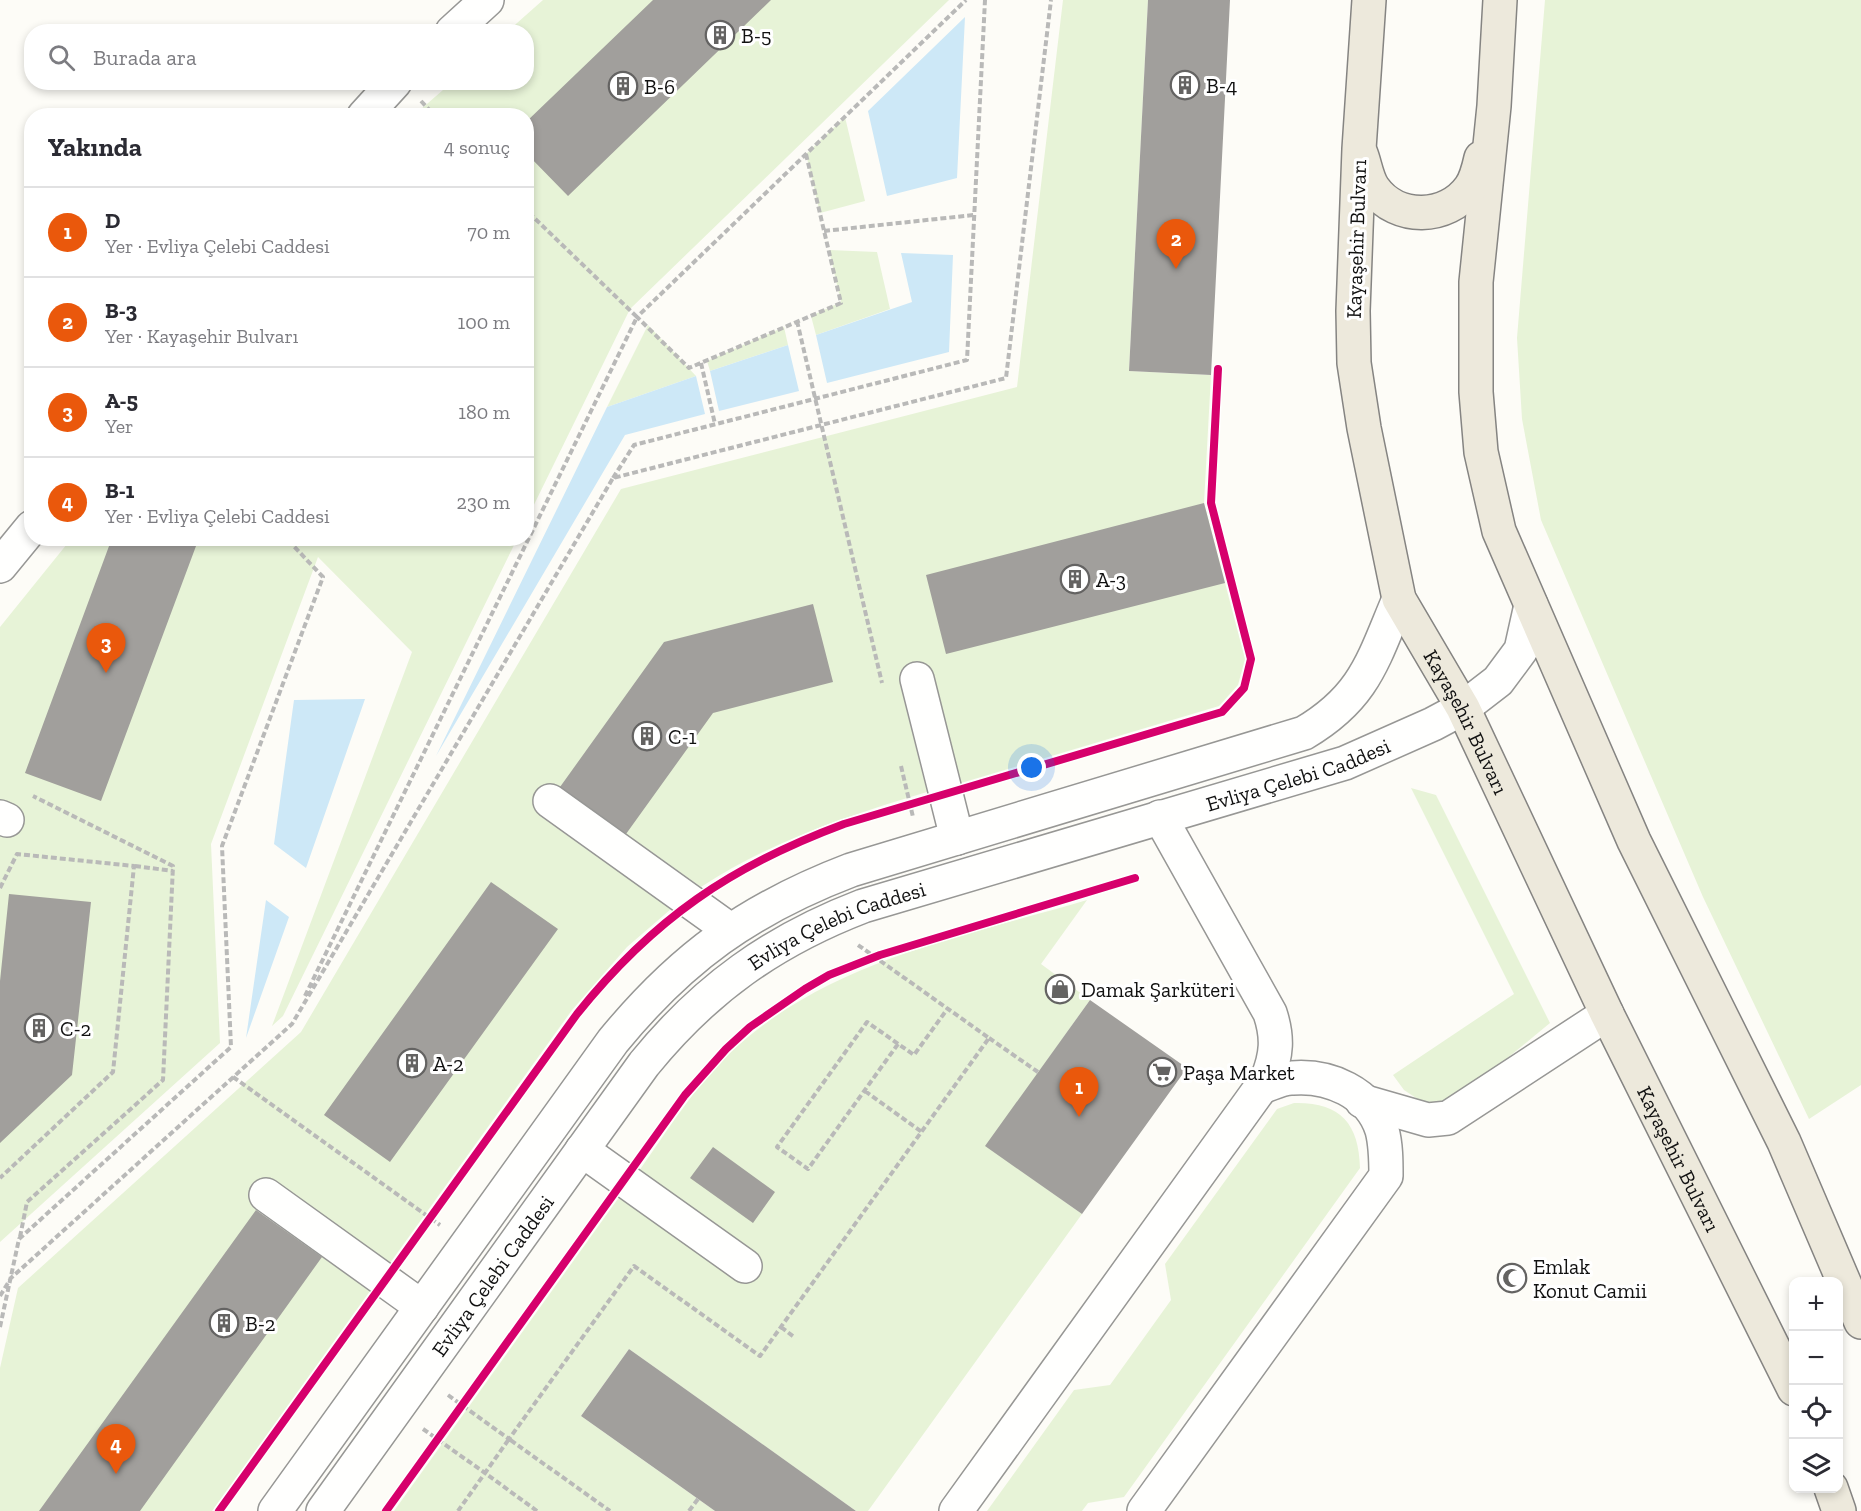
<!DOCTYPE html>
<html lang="tr">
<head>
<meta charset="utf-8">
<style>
  :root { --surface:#fff; --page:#f7f7f7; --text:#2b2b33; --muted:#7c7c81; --line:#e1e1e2; --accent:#ea580c }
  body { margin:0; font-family:"Zilla Slab",serif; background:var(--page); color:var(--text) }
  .controls { position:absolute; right:18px; bottom:18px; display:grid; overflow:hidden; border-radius:12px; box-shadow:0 3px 9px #0003 }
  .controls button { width:54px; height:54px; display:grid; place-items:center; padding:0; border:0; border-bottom:2px solid var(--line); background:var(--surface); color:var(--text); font:30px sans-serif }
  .you { position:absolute; left:1032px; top:768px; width:21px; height:21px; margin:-15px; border:4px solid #fff; border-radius:50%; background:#1a73e8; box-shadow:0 0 0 9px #1a73e833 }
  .badge { display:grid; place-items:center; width:39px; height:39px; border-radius:50%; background:var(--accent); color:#fff; font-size:20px; font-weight:700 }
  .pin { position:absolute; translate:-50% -50px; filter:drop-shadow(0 2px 3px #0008) }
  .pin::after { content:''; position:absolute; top:32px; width:21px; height:18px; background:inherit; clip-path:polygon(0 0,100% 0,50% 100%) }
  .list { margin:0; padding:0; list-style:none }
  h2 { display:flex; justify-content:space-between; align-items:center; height:78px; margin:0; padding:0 24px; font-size:26px }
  h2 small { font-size:20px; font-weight:400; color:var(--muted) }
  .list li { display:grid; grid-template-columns:39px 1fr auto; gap:18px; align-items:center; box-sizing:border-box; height:90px; padding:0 24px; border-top:2px solid var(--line) }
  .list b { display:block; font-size:22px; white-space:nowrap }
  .list p { margin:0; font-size:20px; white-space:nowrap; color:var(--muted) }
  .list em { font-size:20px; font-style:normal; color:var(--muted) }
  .icon { flex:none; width:33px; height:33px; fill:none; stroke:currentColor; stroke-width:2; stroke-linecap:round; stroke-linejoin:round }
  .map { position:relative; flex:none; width:1861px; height:1511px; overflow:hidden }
  .search { position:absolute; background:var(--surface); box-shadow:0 3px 9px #0003; left:24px; top:24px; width:510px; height:66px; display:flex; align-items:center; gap:15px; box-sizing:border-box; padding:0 21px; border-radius:24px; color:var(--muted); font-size:22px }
  .panel { position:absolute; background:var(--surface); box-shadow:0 3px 9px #0003; left:24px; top:108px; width:510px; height:438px; border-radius:24px }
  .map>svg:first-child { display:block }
  .green { fill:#e7f3d7 }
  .water { fill:#cde8f7 }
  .building { fill:#a19f9c }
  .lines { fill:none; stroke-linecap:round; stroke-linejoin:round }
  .minor-casing { stroke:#979795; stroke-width:36 }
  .major-casing { stroke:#858482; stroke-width:36 }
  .path { stroke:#b9b9b8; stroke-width:4; stroke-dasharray:6 3; stroke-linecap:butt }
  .minor { stroke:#fffffe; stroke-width:33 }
  .major { stroke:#ede9dc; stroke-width:33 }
  .cycleway-casing { stroke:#fff; stroke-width:11 }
  .cycleway { stroke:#d6006c; stroke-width:8 }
  .labels { text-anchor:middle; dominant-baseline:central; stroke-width:6; stroke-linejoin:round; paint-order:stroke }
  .poi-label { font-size:21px; fill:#111; stroke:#fff; text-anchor:start }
  .street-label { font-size:21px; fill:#111; stroke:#fff }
</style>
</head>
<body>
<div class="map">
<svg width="1861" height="1511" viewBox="0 0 1861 1511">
  <rect width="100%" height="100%" fill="#fdfcf7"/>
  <path class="green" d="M543,0H949L630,309L527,519L526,237L534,229L527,220L526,116H425L420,110L451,83L526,82V32L508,31Z
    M1063,0H1148L1129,371L1211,375L1204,503L1245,659L1238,685L1219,706L961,783L934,675L900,684L927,792C847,816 771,841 701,887L560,787L540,816L671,909L627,947L572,1010L390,1263L276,1182L256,1210L370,1291L212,1511H0V1368L18,1288L301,1032L621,489L1017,387Z
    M1545,0H1861V1085L1809,1119L1703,897L1541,520L1522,419L1517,338Z
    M845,117L865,201L820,213L806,154Z
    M829,250L877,252L890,309L816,335L811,316L841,302Z
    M648,325L696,376L607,407Z
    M784,327L788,345L710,371L707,361Z
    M71,539H517L283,1016L272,1026L412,652L318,557L211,844L220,1043L0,1242V832L13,806L0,801V627Z
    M1411,788L1436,795L1550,1023L1459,1098L1431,1108L1404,1090L1393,1075L1514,994Z
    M1087,900L1041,964L1090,1000L986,1146L1082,1214L868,1511H856L629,1349L581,1416L715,1511H394L620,1196L755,1253L639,1171C668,1130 695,1086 731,1052C829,960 963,937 1087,900Z
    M1294,1103C1340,1102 1359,1123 1360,1168L1124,1497L1088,1503L1082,1511H987L1074,1390L1110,1385L1171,1300L1165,1264L1277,1109Z"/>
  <path class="water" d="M965,17L957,178L887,196L868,111Z
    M901,253L953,255L949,352L827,383L816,335L912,302Z
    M788,345L799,391L719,411L710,371Z
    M696,376L705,414L625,435L436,756L607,407Z
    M365,699L306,868L274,844L294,700Z
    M266,900L289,917L246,1038Z"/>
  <path class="building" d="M653,0H771L568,196L526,153V122Z
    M1148,0H1230L1211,375L1129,371Z
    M1204,503L1225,583L946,654L926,575Z
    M112,538H199L101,801L25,773Z
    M813,604L833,682L713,713L626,834L560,787L664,642Z
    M491,882L558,929L390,1162L324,1115Z
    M9,894L91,902L72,1075L0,1143V981Z
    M1090,1000L1187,1068L1082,1214L985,1146Z
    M713,1147L775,1192L753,1223L690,1178Z
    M256,1210L322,1257L140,1511H39Z
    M629,1349L660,1371L856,1511H715L670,1479L581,1416Z"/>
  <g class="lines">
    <g class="minor-casing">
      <g id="minor">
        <path d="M452,32L487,0"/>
        <path d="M364,116L395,82"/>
        <path d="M0,566L32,527"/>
        <path d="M917,679L957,838"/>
        <path d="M550,801L730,930"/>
        <path d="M0,817L7,820"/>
        <path d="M1362,1101L1428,1120L1448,1118L1607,1014"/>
        <path d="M582,1150L745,1266"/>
        <path d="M266,1195L422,1307"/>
        <path d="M275,1511L613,1041C682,957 749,909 851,870L1304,733C1365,697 1373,660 1399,599"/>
        <path id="s1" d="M323,1511L644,1064C705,989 772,941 863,906L1345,763L1433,724L1463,708L1498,681L1521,650L1531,605"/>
        <path d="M956,1511L1267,1079C1277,1055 1278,1037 1270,1013L1160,817"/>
        <path d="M1144,1511L1386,1176C1386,1161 1386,1145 1382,1130C1370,1092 1329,1075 1292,1078C1282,1078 1271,1084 1261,1087"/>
      </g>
    </g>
    <g class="major-casing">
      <g id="major">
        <path id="s2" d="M1369,0L1359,149L1353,311L1354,363L1364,428L1399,599L1463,708L1607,1014L1794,1389"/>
        <path d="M1500,0L1494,106L1476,282V392L1481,452L1499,531L1634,841L1784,1142L1861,1322"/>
        <path d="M1361,154C1365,164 1367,180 1374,189C1397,221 1447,220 1470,188C1476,180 1479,167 1481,158"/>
        <path d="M1831,1488L1839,1511"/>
      </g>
    </g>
    <path class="path" d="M421,101L435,116
      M806,154L841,303L689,368L637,317L966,0
      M824,231L974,215
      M797,321L882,683
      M701,363L715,424
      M613,478L634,445L967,360L985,0
      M901,766L913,817
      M135,866L173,871
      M0,888L17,854L134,866L113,1072L0,1178
      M305,996L637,317L526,210
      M989,1038L1038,1072
      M898,1044L808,1169L777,1147L867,1022L914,1055L948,1008
      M233,1077L440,1225
      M865,1091L922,1132
      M20,1237L27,1202L163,1080L173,866L33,796
      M0,1296L11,1278L292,1024L613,478L1006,378L1051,0
      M0,1327L19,1239L231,1047L222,846L323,577L286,538
      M781,1327L794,1337
      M448,1395L509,1439L634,1266L760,1356L989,1038L858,945
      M423,1429L485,1473L458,1511
      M537,1511L485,1473L509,1439L610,1511
      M689,1511L698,1499"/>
    <use href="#minor" class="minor"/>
    <use href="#major" class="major"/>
    <g class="cycleway-casing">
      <path id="cycleway" d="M219,1511L577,1014C653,919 731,866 844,824L1222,712L1244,688L1251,659L1211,503L1218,369
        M386,1511L685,1095L726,1049L750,1027L805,989L829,975L880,955L1135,878"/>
    </g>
    <use href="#cycleway" class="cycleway"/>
  </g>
  <defs>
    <g id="building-ring" transform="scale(1.5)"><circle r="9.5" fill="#fff" stroke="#646362" stroke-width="1.5"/><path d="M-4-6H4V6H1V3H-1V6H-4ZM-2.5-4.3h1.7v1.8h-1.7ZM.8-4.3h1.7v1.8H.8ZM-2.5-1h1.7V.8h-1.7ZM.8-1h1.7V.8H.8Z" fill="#646362"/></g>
    <g id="shop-ring" transform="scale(1.5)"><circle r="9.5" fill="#fff" stroke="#646362" stroke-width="1.5"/><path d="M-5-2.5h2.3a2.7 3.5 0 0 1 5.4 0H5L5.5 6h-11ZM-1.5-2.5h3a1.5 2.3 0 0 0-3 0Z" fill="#646362"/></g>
    <g id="supermarket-ring" transform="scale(1.5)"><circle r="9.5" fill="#fff" stroke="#646362" stroke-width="1.5"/><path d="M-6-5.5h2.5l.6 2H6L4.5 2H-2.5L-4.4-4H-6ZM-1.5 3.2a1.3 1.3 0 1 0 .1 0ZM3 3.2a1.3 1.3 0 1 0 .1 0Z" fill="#646362"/></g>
    <g id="mosque-ring" transform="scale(1.5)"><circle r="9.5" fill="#fff" stroke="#646362" stroke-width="1.5"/><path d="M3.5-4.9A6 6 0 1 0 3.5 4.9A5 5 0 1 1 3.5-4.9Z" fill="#646362"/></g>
  </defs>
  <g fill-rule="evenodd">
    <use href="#building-ring" x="720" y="35"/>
    <use href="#building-ring" x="1185" y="85"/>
    <use href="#building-ring" x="623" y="86"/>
    <use href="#building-ring" x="1075" y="579"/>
    <use href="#building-ring" x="647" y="736"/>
    <use href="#shop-ring" x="1060" y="989"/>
    <use href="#building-ring" x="39" y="1028"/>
    <use href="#building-ring" x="412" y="1063"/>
    <use href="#supermarket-ring" x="1162" y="1072"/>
    <use href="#mosque-ring" x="1512" y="1278"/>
    <use href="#building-ring" x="224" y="1323"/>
  </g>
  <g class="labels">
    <g class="poi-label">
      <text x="741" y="35">B-5</text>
      <text x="1206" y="85">B-4</text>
      <text x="644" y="86">B-6</text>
      <text x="1096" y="579">A-3</text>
      <text x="668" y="736">C-1</text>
      <text x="1081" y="989">Damak Şarküteri</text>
      <text x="60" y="1028">C-2</text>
      <text x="433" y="1063">A-2</text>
      <text x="1183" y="1072">Paşa Market</text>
      <text x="1533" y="1266">Emlak<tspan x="1533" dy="24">Konut Camii</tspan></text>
      <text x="245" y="1323">B-2</text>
    </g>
    <g class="street-label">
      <text transform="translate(1356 239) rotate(-88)">Kayaşehir Bulvarı</text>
      <text stroke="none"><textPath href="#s2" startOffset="744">Kayaşehir Bulvarı</textPath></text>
      <text stroke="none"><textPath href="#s1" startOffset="1278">Evliya Çelebi Caddesi</textPath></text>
      <text stroke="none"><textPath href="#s1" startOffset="792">Evliya Çelebi Caddesi</textPath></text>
      <text stroke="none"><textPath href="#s2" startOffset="1230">Kayaşehir Bulvarı</textPath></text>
      <text stroke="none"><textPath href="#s1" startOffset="290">Evliya Çelebi Caddesi</textPath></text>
    </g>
  </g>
</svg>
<div class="controls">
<button>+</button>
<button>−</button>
<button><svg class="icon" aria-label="locate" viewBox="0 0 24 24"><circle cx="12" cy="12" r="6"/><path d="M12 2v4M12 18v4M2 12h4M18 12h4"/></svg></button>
<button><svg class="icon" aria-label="layers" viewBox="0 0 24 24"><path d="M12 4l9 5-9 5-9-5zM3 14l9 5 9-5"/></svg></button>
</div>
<div class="you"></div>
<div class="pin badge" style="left:1079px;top:1117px">1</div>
<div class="pin badge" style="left:1176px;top:269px">2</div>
<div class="pin badge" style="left:106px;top:673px">3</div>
<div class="pin badge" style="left:116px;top:1474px">4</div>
<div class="search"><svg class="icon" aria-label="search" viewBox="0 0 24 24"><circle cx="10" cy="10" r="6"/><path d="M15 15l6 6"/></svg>Burada ara</div>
<section class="panel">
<h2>Yakında<small>4 sonuç</small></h2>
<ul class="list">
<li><span class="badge">1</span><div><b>D</b><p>Yer · Evliya Çelebi Caddesi</p></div><em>70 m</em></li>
<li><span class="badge">2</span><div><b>B-3</b><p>Yer · Kayaşehir Bulvarı</p></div><em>100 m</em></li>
<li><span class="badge">3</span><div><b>A-5</b><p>Yer</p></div><em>180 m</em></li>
<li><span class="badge">4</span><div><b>B-1</b><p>Yer · Evliya Çelebi Caddesi</p></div><em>230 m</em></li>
</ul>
</section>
</div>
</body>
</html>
